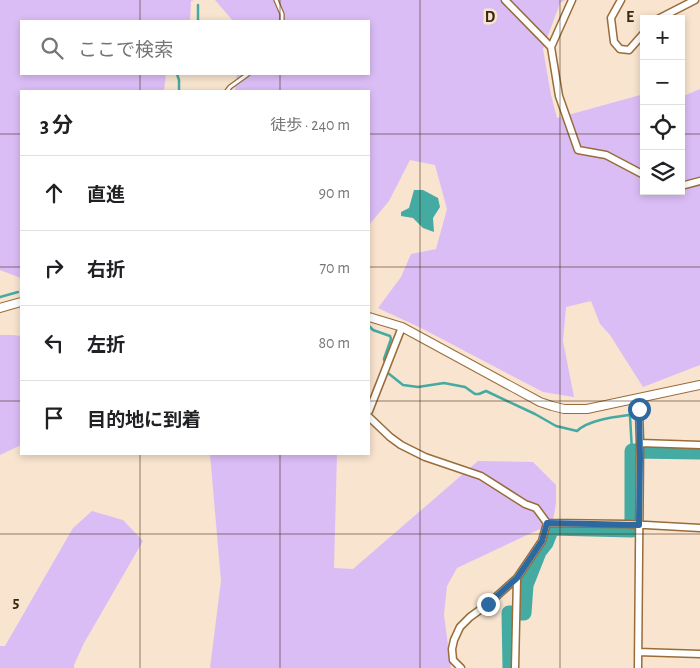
<!DOCTYPE html>
<html lang="ja">
<head>
<meta charset="utf-8">
<style>
  :root { --surface:#fff; --page:#f2f2f2; --text:#202124; --muted:#757577; --line:#e0e0e0 }
  body { margin:0; font-family:"Alegreya Sans","Noto Sans JP",sans-serif; background:var(--page); color:var(--text) }
  .controls { position:absolute; right:15px; top:15px; display:grid; overflow:hidden; border-radius:0px; box-shadow:0 2px 8px #0003 }
  .controls button { width:45px; height:45px; display:grid; place-items:center; padding:0; border:0; border-bottom:1px solid var(--line); background:var(--surface); color:var(--text); font:25px sans-serif }
  .stop { position:absolute; width:15px; height:15px; margin:-11px; border:4px solid #2b69a0; border-radius:50%; background:#fff }
  .stop.end { background:#2b69a0; border-color:#fff; box-shadow:0 1px 5px #0008 }
  .list { margin:0; padding:0; list-style:none }
  h2 { display:flex; justify-content:space-between; align-items:center; height:65px; margin:0; padding:0 20px; font-size:21px }
  h2 small { font-size:16px; font-weight:400; color:var(--muted) }
  .list li { display:grid; grid-template-columns:32px 1fr auto; gap:15px; align-items:center; box-sizing:border-box; height:75px; padding:0 20px; border-top:1px solid var(--line) }
  .list b { display:block; font-size:19px; white-space:nowrap }
  .list em { font-size:16px; font-style:normal; color:var(--muted) }
  .icon { flex:none; width:28px; height:28px; fill:none; stroke:currentColor; stroke-width:2; stroke-linecap:round; stroke-linejoin:round }
  .map { position:relative; flex:none; width:700px; height:668px; overflow:hidden }
  .search { position:absolute; background:var(--surface); box-shadow:0 2px 8px #0003; left:20px; top:20px; width:350px; height:55px; display:flex; align-items:center; gap:12px; box-sizing:border-box; padding:0 18px; border-radius:0px; color:var(--muted); font-size:19px }
  .panel { position:absolute; background:var(--surface); box-shadow:0 2px 8px #0003; left:20px; top:90px; width:350px; height:365px; border-radius:0px }
  .map>svg:first-child { display:block }
  .green { fill:#dbbdf6 }
  .water { fill:#44aaa2 }
  .lines { fill:none; stroke-linecap:round; stroke-linejoin:round }
  .stream { stroke:#44aaa2; stroke-width:2.5 }
  .river { stroke:#44aaa2; stroke-width:15 }
  .service-casing { stroke:#996c39; stroke-width:5.5 }
  .minor-casing { stroke:#996c39; stroke-width:9 }
  .tertiary-casing { stroke:#996c39; stroke-width:10 }
  .service { stroke:#fff; stroke-width:3 }
  .minor { stroke:#fff; stroke-width:6 }
  .tertiary { stroke:#fff; stroke-width:8 }
  .route { stroke:#2b69a0; stroke-width:6 }
  .grid { fill:none; stroke:#392711; stroke-width:1; stroke-opacity:0.55 }
  .grid-label { font-size:16px; text-anchor:middle; font-weight:bold; fill:#392711; stroke:#f8e4cf; stroke-width:5; stroke-linejoin:round; paint-order:stroke }
</style>
</head>
<body>
<div class="map">
<svg width="700" height="668" viewBox="0 0 700 668">
  <rect width="100%" height="100%" fill="#f8e4cf"/>
  <path class="green" d="M0,0H194L191,1L190,21H21V74H166L164,91H21V278L0,270Z
    M215,0H565L560,3L543,49L551,95L557,118L644,94V191H681V97L700,89V365L643,387L610,335L600,324L591,301L566,307L563,341L574,397L543,392L421,328L378,308L401,277L411,254L436,249L447,209L435,165L410,160L389,201L369,225V91H235L237,74H369V21H233Z
    M0,335H13L21,336V445L0,455Z
    M210,454H337L334,568L353,569L478,461L533,462L556,485V504L552,525L544,527L457,568L447,586L444,615L451,668H210L221,581Z
    M92,511L123,520L143,541L84,643L74,665V668H0V646H5L73,528Z"/>
  <path class="water" d="M414,190H423L438,198L440,207L433,218L434,232L423,228L413,218L401,216V212L409,208Z"/>
  <g class="lines">
    <path class="stream" d="M198,5V21
      M177,74L179,80V91
      M0,297L18,292
      M369,326L373,330L390,336L391,339L384,359L386,365
      M387,370L388,373L403,385L418,387L444,383L465,387L475,394H479L486,391L535,414L556,426L577,431C588,420 614,417 629,415L630,416L632,451"/>
    <path class="river" d="M510,668L509,613H524L526,585L539,552L546,543L552,528L632,530V451L700,452"/>
    <g class="service-casing">
      <path id="service" d="M276,0L282,14V21
        M227,91L230,87L248,74"/>
    </g>
    <g class="minor-casing">
      <path id="minor" d="M505,0L551,47L559,96L578,150L606,155L644,175
        M621,0L611,18L614,42L620,49L629,50L644,33
        M658,19L695,0
        M551,47L572,0
        M681,186L700,181
        M635,399L639,409L640,443L638,668
        M369,411L402,327
        M369,417L390,437L401,445L425,457L481,476L525,504L536,508L547,523
        M640,443L700,445
        M547,523L628,524L700,528
        M638,652L700,654
        M461,668L453,660L452,649L454,640L460,627L470,617L488,604L517,578L542,541L547,523
        M515,668L517,578"/>
    </g>
    <g class="tertiary-casing">
      <path id="tertiary" d="M0,308L21,302
        M369,317L402,327L540,402L552,406L564,409H587L700,385"/>
    </g>
    <use href="#service" class="service"/>
    <use href="#minor" class="minor"/>
    <use href="#tertiary" class="tertiary"/>
  </g>
  <g class="lines">
    <path class="route" d="M488,604L517,578L542,541L547,523L639,525L640,456L639,409"/>
  </g>
  <path class="grid" d="M140,0V21M280,0V21M420,0V668M560,0V668M140,74V91M280,74V91M0,134H21M369,134H644M681,134H700M0,267H21M369,267H700M0,401H21M369,401H700M140,454V668M280,454V668M0,534H700"/>
  <g class="grid-label">
    <text x="490" y="22">D</text>
    <text x="630" y="22">E</text>
    <text x="16" y="607">5</text>
  </g>
</svg>
<div class="controls">
<button>+</button>
<button>−</button>
<button><svg class="icon" aria-label="locate" viewBox="0 0 24 24"><circle cx="12" cy="12" r="6"/><path d="M12 2v4M12 18v4M2 12h4M18 12h4"/></svg></button>
<button><svg class="icon" aria-label="layers" viewBox="0 0 24 24"><path d="M12 4l9 5-9 5-9-5zM3 14l9 5 9-5"/></svg></button>
</div>
<div class="stop" style="left:639px;top:409px"></div>
<div class="stop end" style="left:488px;top:604px"></div>
<div class="search"><svg class="icon" aria-label="search" viewBox="0 0 24 24"><circle cx="10" cy="10" r="6"/><path d="M15 15l6 6"/></svg>ここで検索</div>
<section class="panel">
<h2>3 分<small>徒歩 · 240 m</small></h2>
<ul class="list">
<li><svg class="icon" aria-label="ahead" viewBox="0 0 24 24"><path d="M12 20V5M6 11l6-6 6 6"/></svg><div><b>直進</b></div><em>90 m</em></li>
<li><svg class="icon" aria-label="right" viewBox="0 0 24 24"><path d="M7 20v-9h11M14 6l5 5-5 5"/></svg><div><b>右折</b></div><em>70 m</em></li>
<li><svg class="icon" aria-label="left" viewBox="0 0 24 24"><path d="M17 20v-9H6M10 6l-5 5 5 5"/></svg><div><b>左折</b></div><em>80 m</em></li>
<li><svg class="icon" aria-label="arrive" viewBox="0 0 24 24"><path d="M6 21V4h12l-3 4 3 4H6"/></svg><div><b>目的地に到着</b></div></li>
</ul>
</section>
</div>
</body>
</html>
